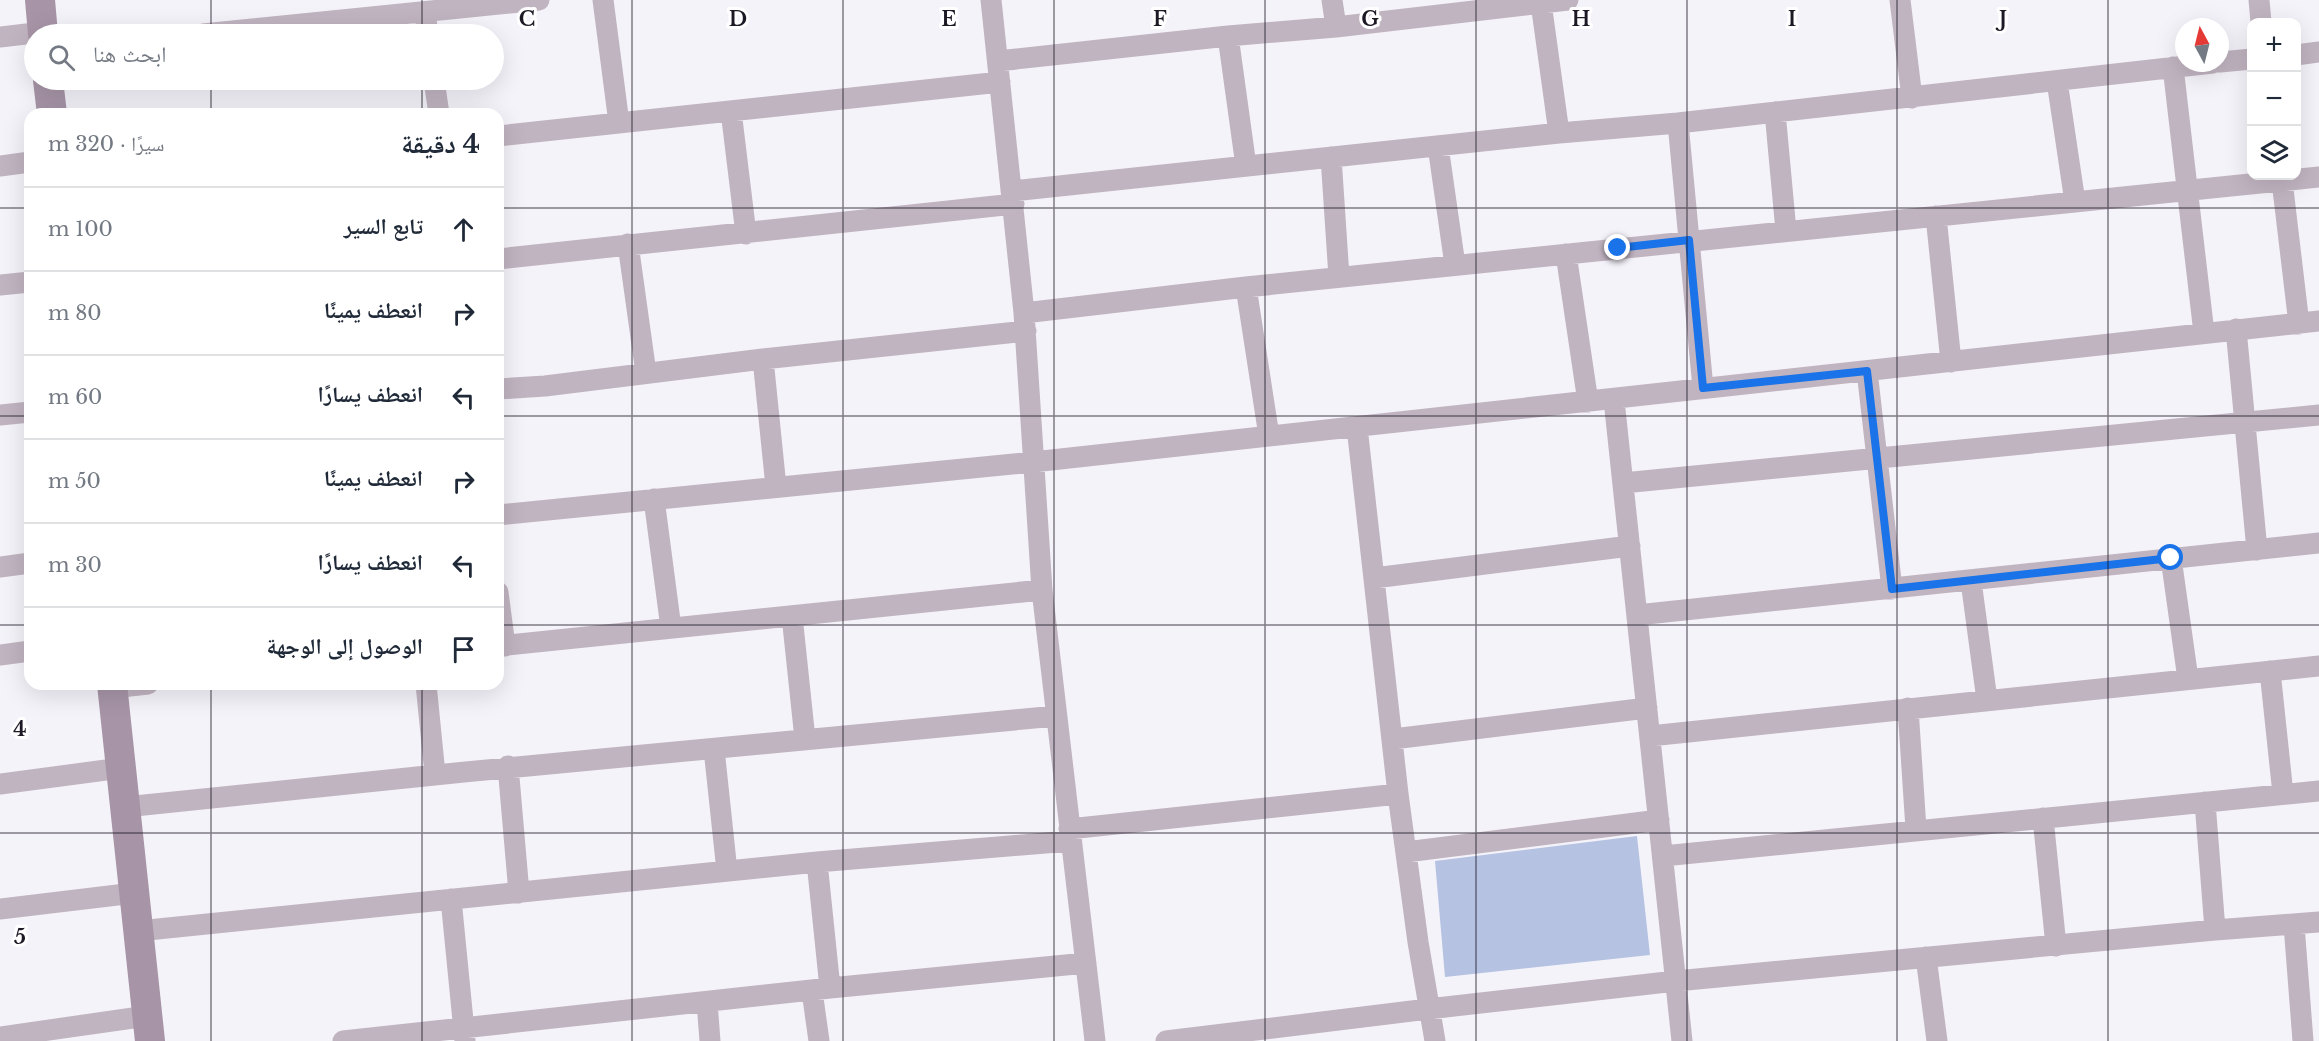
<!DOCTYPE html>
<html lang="ar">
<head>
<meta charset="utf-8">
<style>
  :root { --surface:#fff; --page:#f2f2f3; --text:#1f2937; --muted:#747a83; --line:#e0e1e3 }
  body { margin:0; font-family:"Libre Baskerville","Noto Naskh Arabic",serif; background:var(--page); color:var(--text); direction:rtl }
  .controls { position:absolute; right:18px; top:18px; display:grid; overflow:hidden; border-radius:12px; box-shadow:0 6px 24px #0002 }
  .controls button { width:54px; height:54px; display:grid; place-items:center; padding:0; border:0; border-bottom:2px solid var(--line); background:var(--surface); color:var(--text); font:30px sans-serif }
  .compass { position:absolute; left:2175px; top:18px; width:54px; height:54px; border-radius:50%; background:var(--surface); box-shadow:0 6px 24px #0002; rotate:353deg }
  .stop { position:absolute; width:18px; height:18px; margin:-14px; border:4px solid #1a73e8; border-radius:50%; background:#fff }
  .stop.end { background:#1a73e8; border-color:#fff; box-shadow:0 2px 6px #0008 }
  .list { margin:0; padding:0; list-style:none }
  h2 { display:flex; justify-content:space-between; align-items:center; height:78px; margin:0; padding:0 24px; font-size:26px }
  h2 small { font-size:20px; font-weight:400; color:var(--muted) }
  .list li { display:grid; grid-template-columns:39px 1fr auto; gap:18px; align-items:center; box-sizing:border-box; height:84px; padding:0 24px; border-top:2px solid var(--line) }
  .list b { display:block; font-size:22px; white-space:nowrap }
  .list em { font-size:20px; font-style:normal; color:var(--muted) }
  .icon { flex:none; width:33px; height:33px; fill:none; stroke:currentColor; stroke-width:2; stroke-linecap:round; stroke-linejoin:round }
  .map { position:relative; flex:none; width:2319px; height:1041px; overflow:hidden; direction:ltr }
  .search { position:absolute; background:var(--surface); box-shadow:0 6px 24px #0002; left:24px; top:24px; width:480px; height:66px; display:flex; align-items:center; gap:15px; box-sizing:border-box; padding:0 21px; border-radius:33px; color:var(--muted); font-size:22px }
  .panel { position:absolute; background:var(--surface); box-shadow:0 6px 24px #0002; left:24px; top:108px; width:480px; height:582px; border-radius:18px; direction:rtl }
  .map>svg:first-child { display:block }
  .building { fill:#b5c2e2 }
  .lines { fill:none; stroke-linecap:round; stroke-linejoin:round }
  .street { stroke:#c0b4c0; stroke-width:21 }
  .secondary { stroke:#a795a7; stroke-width:30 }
  .route { stroke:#1a73e8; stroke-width:8 }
  .grid { fill:none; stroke:#1c1824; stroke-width:1.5; stroke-opacity:0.55 }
  .grid-label { font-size:20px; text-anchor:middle; font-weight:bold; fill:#1c1824; stroke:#fff; stroke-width:6; stroke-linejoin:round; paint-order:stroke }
</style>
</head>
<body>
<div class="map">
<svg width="2319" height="1041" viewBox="0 0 2319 1041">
  <rect width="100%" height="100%" fill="#f5f3fa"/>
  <path class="building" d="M1637,836L1650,955L1445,977L1435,861Z"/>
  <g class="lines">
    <path class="street" d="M603,0L619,123
      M991,0L1024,313L1042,590L1095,1041
      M1332,0L1336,27
      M1900,0L1912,98
      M2259,0L2261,22
      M1541,3L1559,133
      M425,12L428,34
      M203,34L539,0
      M1228,36L1246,166
      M0,37L43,32
      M2296,55L2319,52
      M998,61L1228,36L1336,27L1568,0
      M2220,62L2252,59
      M2173,67L2204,333
      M434,80L439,114
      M2057,81L2075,202
      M731,111L746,234
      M1775,112L1786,231
      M1678,123L1703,388
      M498,136L1000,82
      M1438,146L1455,265
      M1331,157L1339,277
      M0,166L30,162
      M2282,181L2299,324
      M1012,191L1559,133L1678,123L2213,63
      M1936,216L1951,362
      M628,244L646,373
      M1566,254L1588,402
      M498,259L1014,204
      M0,285L30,282
      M1246,287L1269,436
      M1024,313L1246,287L2319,177
      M2236,329L2257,550
      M763,359L776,487
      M1867,371L1892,589
      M498,389L545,386L763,359L1026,331
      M1614,400L1682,1041
      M0,415L30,412
      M1357,427L1398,794L1418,942L1435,1041
      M1623,483L2319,415
      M654,499L671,628
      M498,515L1033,462L2319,321
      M2171,558L2188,679
      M0,567L30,563
      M1374,578L1630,546
      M1971,581L1987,700
      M498,592L505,646
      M1637,615L2319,543
      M792,616L805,739
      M498,646L1042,590
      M0,655L30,651
      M2270,671L2283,794
      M426,684L435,774
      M112,688L148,684
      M1908,708L1916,829
      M1650,736L2319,666
      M1393,739L1647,708
      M714,749L727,871
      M508,766L519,893
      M0,784L121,768
      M2205,802L2215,930
      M125,807C435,774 746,744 1056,716
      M2043,818L2056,946
      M1069,829L1398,794
      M1406,852L1659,820
      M1663,856L2319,791
      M817,862L830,988
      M451,899L465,1041
      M0,909L134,893
      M2294,925L2303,1041
      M138,931L817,862L1070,841
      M1926,957L1937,1041
      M812,991L819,1041
      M707,1002L710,1041
      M0,1037L147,1016
      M343,1041L830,988L1086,963
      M1166,1041L1428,1009L1676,981L2215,930L2319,922"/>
    <path class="secondary" d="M40,0L43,34
      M48,80L52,114
      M112,684L150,1041"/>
  </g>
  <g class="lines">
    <path class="route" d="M1618,248L1689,240L1703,388L1867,371L1892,589L2171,558"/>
  </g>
  <path class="grid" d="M211,0V34M422,0V34M632,0V1041M843,0V1041M1054,0V1041M1265,0V1041M1476,0V1041M1687,0V1041M1897,0V1041M2108,0V1041M211,80V114M422,80V114M0,208H30M498,208H2319M0,416H30M498,416H2319M0,625H30M498,625H2319M211,684V1041M422,684V1041M0,833H2319"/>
  <g class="grid-label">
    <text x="527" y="26">C</text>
    <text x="738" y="26">D</text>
    <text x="949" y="26">E</text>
    <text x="1160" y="26">F</text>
    <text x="1370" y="26">G</text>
    <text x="1581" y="26">H</text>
    <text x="1792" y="26">I</text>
    <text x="2003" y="26">J</text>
    <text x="20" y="736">4</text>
    <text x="20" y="944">5</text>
  </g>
</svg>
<div class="controls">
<button>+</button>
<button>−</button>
<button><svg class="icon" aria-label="layers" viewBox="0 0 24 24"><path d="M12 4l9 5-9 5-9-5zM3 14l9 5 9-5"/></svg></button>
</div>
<svg class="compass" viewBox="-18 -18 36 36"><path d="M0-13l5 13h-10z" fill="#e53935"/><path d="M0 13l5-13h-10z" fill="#747a83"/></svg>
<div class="stop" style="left:2171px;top:558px"></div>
<div class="stop end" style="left:1618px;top:248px"></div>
<div class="search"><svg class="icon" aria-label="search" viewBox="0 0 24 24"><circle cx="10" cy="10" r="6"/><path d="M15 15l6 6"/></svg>ابحث هنا</div>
<section class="panel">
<h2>4 دقيقة<small>سيرًا · 320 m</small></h2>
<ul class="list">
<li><svg class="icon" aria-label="ahead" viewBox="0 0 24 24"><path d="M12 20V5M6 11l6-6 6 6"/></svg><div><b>تابع السير</b></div><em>100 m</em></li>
<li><svg class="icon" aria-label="right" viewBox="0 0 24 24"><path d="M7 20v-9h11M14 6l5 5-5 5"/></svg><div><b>انعطف يمينًا</b></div><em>80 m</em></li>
<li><svg class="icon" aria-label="left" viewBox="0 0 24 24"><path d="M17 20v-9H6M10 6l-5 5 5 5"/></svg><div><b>انعطف يسارًا</b></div><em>60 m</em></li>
<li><svg class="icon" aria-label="right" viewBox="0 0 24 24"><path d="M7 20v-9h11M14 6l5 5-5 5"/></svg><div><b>انعطف يمينًا</b></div><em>50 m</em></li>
<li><svg class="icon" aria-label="left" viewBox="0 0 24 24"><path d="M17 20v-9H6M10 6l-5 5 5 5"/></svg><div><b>انعطف يسارًا</b></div><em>30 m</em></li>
<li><svg class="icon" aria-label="arrive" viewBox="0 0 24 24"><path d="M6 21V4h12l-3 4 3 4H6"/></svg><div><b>الوصول إلى الوجهة</b></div></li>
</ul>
</section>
</div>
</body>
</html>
